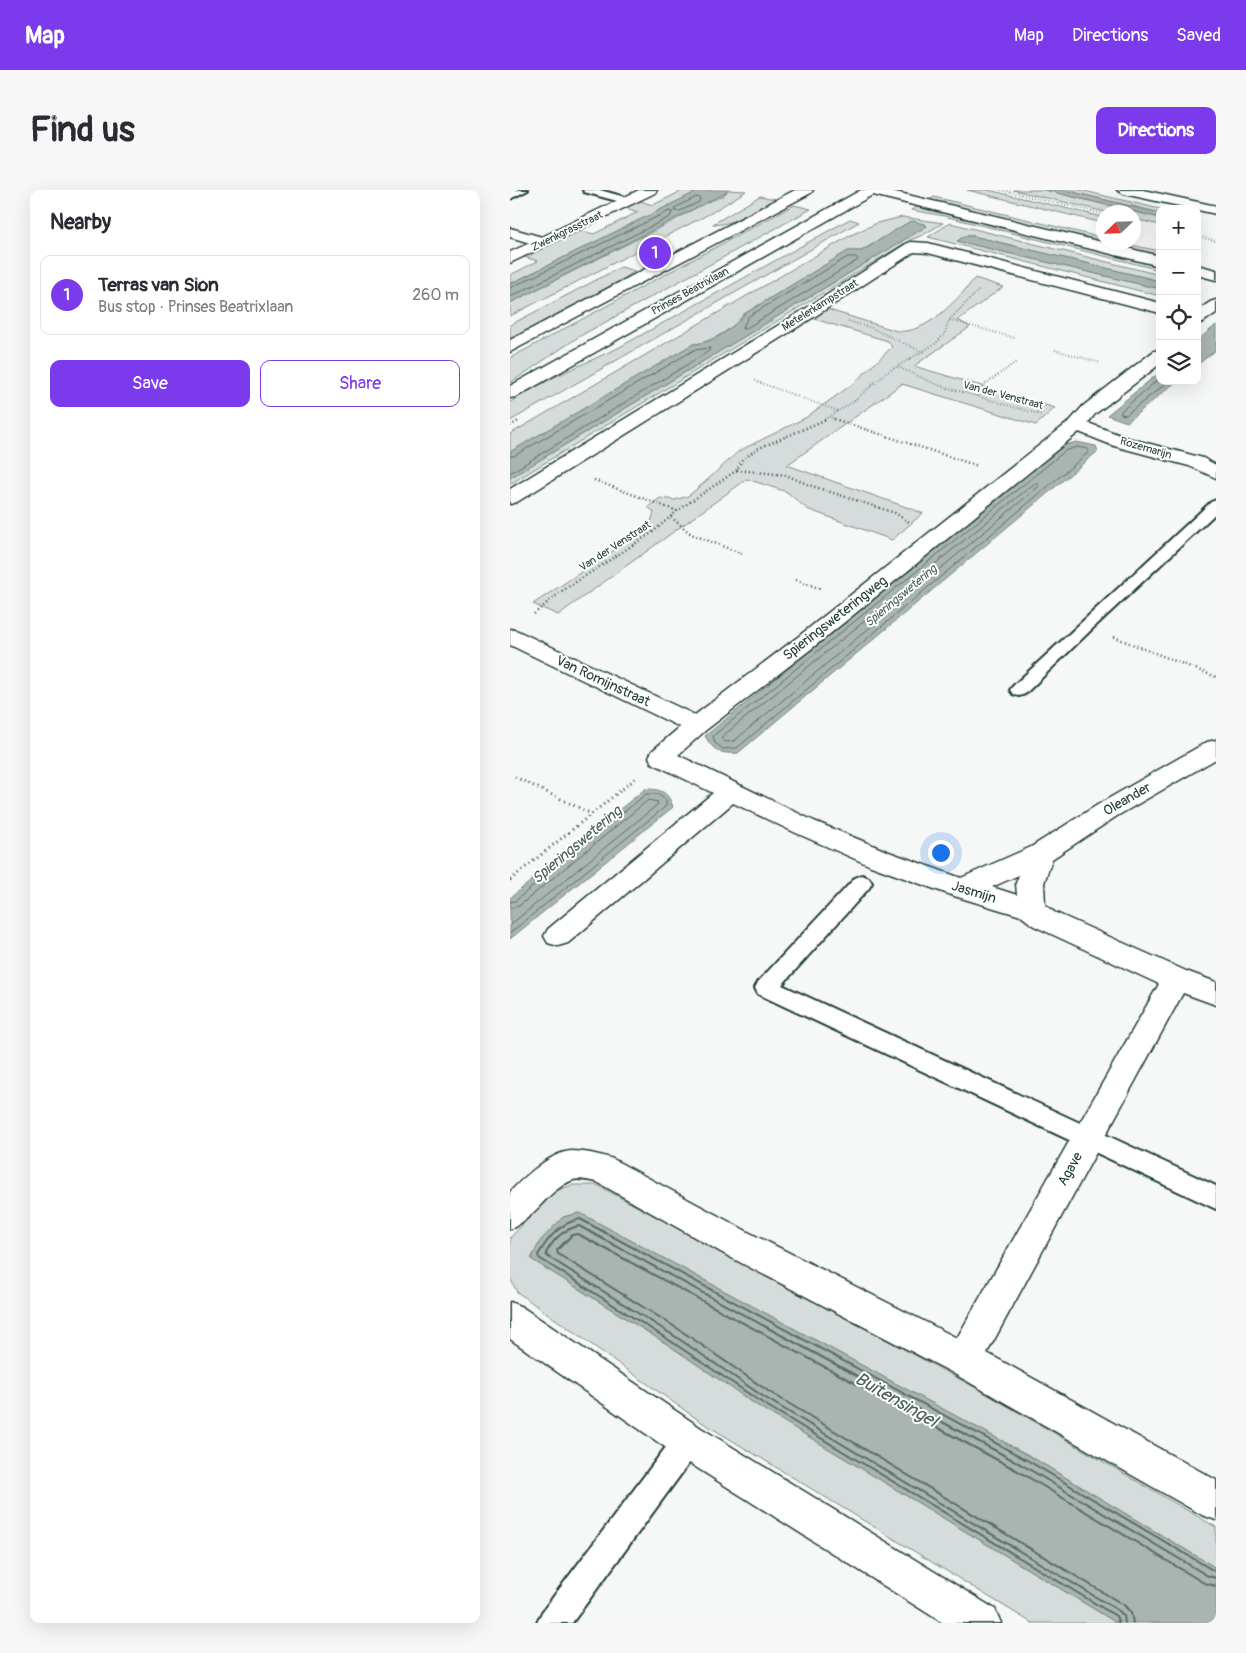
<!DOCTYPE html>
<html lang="en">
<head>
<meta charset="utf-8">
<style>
  :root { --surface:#fff; --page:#f7f7f7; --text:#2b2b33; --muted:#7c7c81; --line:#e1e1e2; --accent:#7c3aed }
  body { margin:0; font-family:Pangolin,sans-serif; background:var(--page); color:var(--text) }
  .controls { position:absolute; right:15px; top:15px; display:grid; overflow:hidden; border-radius:10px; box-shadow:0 5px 20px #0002 }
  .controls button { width:45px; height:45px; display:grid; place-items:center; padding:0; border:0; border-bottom:1px solid var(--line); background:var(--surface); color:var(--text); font:25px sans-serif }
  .compass { position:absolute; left:586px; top:15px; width:45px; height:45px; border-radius:50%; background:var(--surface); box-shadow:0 5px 20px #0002; rotate:247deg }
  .you { position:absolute; left:430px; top:662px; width:18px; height:18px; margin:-12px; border:4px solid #fff; border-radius:50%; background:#1a73e8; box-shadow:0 0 0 8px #1a73e833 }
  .badge { display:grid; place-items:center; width:32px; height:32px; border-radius:50%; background:var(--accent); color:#fff; font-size:16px; font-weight:700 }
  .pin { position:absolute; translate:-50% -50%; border:2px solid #fff; box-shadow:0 1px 5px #0006 }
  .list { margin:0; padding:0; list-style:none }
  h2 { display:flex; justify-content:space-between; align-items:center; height:65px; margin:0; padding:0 20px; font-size:21px }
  h2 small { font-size:16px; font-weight:400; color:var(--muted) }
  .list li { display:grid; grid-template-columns:32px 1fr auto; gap:15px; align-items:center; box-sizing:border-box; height:80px; margin:0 10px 10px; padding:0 10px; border:1px solid var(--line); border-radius:10px }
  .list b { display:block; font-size:19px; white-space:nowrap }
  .list p { margin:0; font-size:16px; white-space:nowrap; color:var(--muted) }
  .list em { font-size:16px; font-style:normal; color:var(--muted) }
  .actions { display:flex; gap:10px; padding:15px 20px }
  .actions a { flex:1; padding:11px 0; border:1px solid var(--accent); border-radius:10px; text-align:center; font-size:18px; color:var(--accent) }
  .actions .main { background:var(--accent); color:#fff }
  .icon { flex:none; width:28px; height:28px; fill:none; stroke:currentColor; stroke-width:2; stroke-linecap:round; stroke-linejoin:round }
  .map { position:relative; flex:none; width:706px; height:1433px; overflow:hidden; border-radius:10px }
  header { display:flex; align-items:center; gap:30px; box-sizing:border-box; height:70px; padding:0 25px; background:var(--accent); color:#fff }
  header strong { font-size:24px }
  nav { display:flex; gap:28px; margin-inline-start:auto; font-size:18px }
  .intro { display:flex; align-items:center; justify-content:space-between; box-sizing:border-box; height:120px; padding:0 30px }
  h1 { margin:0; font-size:35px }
  .button { padding:12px 22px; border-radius:10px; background:var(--accent); color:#fff; font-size:18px; font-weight:700 }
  main { display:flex; gap:30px; padding:0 30px }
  aside { flex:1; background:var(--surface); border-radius:10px; box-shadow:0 5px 20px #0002 }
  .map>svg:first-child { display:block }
  .green { fill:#d6dcdb; stroke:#7a8c88 }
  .water { fill:#aab5b1; stroke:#72857f }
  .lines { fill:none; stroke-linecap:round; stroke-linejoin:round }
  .shore-far1 { stroke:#576d66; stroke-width:1 }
  .shore { stroke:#576d66; stroke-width:2 }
  .lane-casing { stroke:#1f3d34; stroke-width:4 }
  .street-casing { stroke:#1f3d34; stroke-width:3 }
  .secondary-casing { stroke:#1f3d34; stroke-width:3 }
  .primary-casing { stroke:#1f3d34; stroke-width:3 }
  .path-far2 { stroke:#1f3d34; stroke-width:2; stroke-dasharray:0.5 2.5; stroke-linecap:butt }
  .path-far1 { stroke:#1f3d34; stroke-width:2.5; stroke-dasharray:1 3; stroke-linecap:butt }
  .path { stroke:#1f3d34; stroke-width:3; stroke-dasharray:1 4; stroke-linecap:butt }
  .lane { fill:#fff; fill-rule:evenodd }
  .street { fill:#fff; fill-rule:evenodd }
  .secondary { fill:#fff; fill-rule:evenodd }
  .primary { fill:#fff; fill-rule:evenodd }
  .labels { text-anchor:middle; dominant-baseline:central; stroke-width:4; stroke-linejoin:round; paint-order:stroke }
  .far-street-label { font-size:11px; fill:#1f3d34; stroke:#fff }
  .far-water-label { font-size:12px; font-style:italic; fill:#49615a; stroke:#fff }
  .street-label { font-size:14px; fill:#1f3d34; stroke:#fff }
  .water-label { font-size:15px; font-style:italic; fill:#49615a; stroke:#fff }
  .near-water-label { font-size:18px; font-style:italic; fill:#49615a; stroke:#fff }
</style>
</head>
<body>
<header>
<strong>Map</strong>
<nav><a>Map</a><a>Directions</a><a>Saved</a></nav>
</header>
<div class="intro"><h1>Find us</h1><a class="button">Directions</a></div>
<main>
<aside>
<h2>Nearby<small></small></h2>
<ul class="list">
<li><span class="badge">1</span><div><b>Terras van Sion</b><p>Bus stop · Prinses Beatrixlaan</p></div><em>260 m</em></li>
</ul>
<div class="actions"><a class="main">Save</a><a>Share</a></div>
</aside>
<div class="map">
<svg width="706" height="1433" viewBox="0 0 706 1433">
  <rect width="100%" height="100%" fill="#f6f7f7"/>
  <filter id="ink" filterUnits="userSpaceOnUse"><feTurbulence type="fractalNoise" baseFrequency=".02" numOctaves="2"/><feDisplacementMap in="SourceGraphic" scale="10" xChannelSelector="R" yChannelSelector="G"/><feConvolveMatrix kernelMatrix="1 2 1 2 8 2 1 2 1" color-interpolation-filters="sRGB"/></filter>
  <g filter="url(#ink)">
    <path class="green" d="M174,0H190L0,94V85L28,71L14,67L68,40L84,44L128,22L115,18L130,11L143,15Z
      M217,0L236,1L201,23L0,126V113L163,31L196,12L206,9L214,5Z
      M457,0H478L593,27V33Z
      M503,0H535L650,28V35L624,29V22H596Z
      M554,0H570L650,19V23Z
      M250,6L265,9C250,17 218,38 203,34Z
      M424,7L593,48L594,52L611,53L650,61V68L419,10Z
      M284,15L301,19L70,146L0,193V168Z
      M407,17L429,20L650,74V80L434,26L401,20Z
      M392,27L433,33L413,45L400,50L0,294V288L417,36L414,34L399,32L351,61H338L234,124C224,138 201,153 183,154L0,262V244L341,45L367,33Z
      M340,29L349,32L0,231V212L42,188L108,158Z
      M440,33L650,85V91L463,46H455L448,51L650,99V106L418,47Z
      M111,77L125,81L115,88L0,149V135Z
      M465,88L493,97L448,130L460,137L404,176L545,218L526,235L392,194L277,275L413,323L382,350L297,319L277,302L237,289L48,425L23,414L124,347L141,332L144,322L138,317L150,308L165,310L178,306L194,293L229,261L295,228L343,194L382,157L378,151L301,128L316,119L387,141C416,145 448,109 465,88Z
      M62,995H87L470,1200L706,1337V1378L518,1265L70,1023L53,1027L21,1069L160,1156L248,1216L607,1433H522L190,1231L7,1102L0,1088V1048L43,1002Z"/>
    <path class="water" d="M190,0H217V2L0,113V94Z
      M535,0H554L650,23V28Z
      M403,31L414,34L417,36L0,288V262L183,154C201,154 225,138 234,124L338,61H352L399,32Z
      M455,46H463L650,91V99L447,51Z
      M706,135V160L687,175V151Z
      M650,182V191H667L617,232L597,225Z
      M566,252L586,256L588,261L228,563C211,564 204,562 195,546L553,256Z
      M135,599C150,599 158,601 163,617L0,749V708Z
      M70,1023L518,1265L706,1378V1433H607L248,1216L160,1156L21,1069L30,1051L53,1027Z"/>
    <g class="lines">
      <path class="shore-far1" d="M187,7L190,8L189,12L170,21H164L165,18Z
        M338,67H346L348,70L235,139H232L238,127Z
        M0,98L159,21L162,22L160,27L0,107
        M650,188L611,221V224L616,225L659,191
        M567,257L578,259L579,262L227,558L213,559L205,553L203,546L555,261Z
        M0,266H4L184,160L200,158L199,161L0,283
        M524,294H528V297L224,551L215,552L212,550V547Z
        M0,712L5,711L136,604H147L156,610V616L0,743
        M0,718L9,716L138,610L148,612L147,615L0,735"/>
      <path class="shore" d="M609,1433L606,1426L251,1212L162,1152L29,1068L28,1065C38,1048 50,1033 70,1029L515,1269L706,1382
        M615,1433L614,1426L609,1421L254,1207L166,1147L37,1066L36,1063C43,1050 54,1039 69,1036L512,1275L698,1386L706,1388
        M623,1433L621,1423L614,1415L258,1201L170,1140L48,1064L47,1060L62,1045L68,1044L508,1281L694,1393L706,1396"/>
      <g class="lane-casing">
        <path id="lane" d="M4,0H18L0,9V2Z
          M73,0H90L122,9L124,11L118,14L74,2Z
          M706,310V323L581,440L515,504L509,506L503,504L500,500L503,496L701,312Z
          M352,685L359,688L362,693L359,698L272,795L706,996V1019L248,804L245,798L248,792L345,688Z
          M178,1237L188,1241L193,1251L188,1261L62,1433H27L32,1422L168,1241Z"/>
      </g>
      <g class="street-casing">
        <path id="street" d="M129,0H147L145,3L0,73V62L20,53L0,47V38L32,47Z
          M607,0H633L706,16V24L614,4Z
          M401,52L418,53L650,113V123L418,63L404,62L307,125L7,312L0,314V299L295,119L396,54Z
          M706,110V123L693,132L687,134V121L700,112Z
          M650,160V174L585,224L578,233L618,248L693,268L706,275V288L679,276L604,256L569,242L305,456L196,540L168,565L304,631L379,662L451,688L521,657L589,614L697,552L706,550V569L607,626L542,669L534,693L535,715L544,722L676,781L706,792V815L673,803L477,1163L706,1290V1330L692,1325L441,1182L216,1065L87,992C80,991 69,988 63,990C37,1000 25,1029 0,1039V1002C13,988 41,962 61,961C75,961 91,965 103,969L240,1043L447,1148L649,794L524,736L511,726L441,705L361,676L286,643L223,613L58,753L48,756L38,753L34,746L38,739L203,603L142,573L139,567L142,561L170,537L0,455V439L8,441L185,525L289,446L560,231L573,216L644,161ZM509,685L506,693L507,705L482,697Z
          M0,1112L12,1117L191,1238L485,1419L491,1433H433L165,1264L0,1149Z"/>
      </g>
      <g class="secondary-casing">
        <path id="secondary" d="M353,0H377L650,66V76L355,3Z
          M687,75L706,80V90L687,85Z"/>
      </g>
      <g class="primary-casing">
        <path id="primary" d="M285,0H303L301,3L0,162V150Z
          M351,0H368L366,3L6,207L0,208V196Z"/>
      </g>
      <path class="path-far2" d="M491,0L594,24
        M687,46L706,51
        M440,130L505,148
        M338,131L361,138L413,162
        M545,160L591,173
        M388,177L428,195L532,225
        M245,191L328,221
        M467,206L474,195L506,172
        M322,228L328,230
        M314,230L343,212L376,183L425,154L434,145L439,130L469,100"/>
      <path class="path-far1" d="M324,229L468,276
        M0,236L10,230
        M227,280L276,285L299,295L385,323L399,332
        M84,290L167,321
        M161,327L181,344L233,364
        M286,390L311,399
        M24,424L49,403L143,342L167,321L227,280L232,270L247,259L317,229
        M604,447L706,487"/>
      <path class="path" d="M5,587L82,624
        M0,690L126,588"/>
      <use href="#lane" class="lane"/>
      <use href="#street" class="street"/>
      <use href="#secondary" class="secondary"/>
      <use href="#primary" class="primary"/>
    </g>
  </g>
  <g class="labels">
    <g class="far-street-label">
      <text transform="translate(57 41) rotate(-26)">Zwenkgrasstraat</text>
      <text transform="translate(180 101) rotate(-29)">Prinses Beatrixlaan</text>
      <text transform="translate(310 115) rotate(-32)">Metelerkampstraat</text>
      <text transform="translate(493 205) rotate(15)">Van der Venstraat</text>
      <text transform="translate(636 258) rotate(16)">Rozemarijn</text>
      <text transform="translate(105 356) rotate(-33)">Van der Venstraat</text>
    </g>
    <g class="far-water-label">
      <text transform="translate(391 406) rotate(-40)">Spieringswetering</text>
    </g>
    <g class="street-label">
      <text transform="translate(325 428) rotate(-38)">Spieringsweteringweg</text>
      <text transform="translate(93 491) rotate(25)">Van Romijnstraat</text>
      <text transform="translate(617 609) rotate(-30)">Oleander</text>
      <text transform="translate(464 702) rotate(17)">Jasmijn</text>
      <text transform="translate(560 979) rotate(-61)">Agave</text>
    </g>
    <g class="water-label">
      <text transform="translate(67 655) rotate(-40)">Spieringswetering</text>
    </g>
    <g class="near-water-label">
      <text transform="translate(386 1210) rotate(30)">Buitensingel</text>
    </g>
  </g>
</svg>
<div class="controls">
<button>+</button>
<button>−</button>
<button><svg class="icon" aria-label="locate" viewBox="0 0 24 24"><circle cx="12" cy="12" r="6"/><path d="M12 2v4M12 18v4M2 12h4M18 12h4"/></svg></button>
<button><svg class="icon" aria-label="layers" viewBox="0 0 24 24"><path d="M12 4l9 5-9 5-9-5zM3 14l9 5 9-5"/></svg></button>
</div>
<svg class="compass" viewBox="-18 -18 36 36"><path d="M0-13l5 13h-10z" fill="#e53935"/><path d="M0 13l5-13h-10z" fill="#7c7c81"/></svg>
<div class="you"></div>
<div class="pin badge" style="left:145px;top:63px">1</div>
</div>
</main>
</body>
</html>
